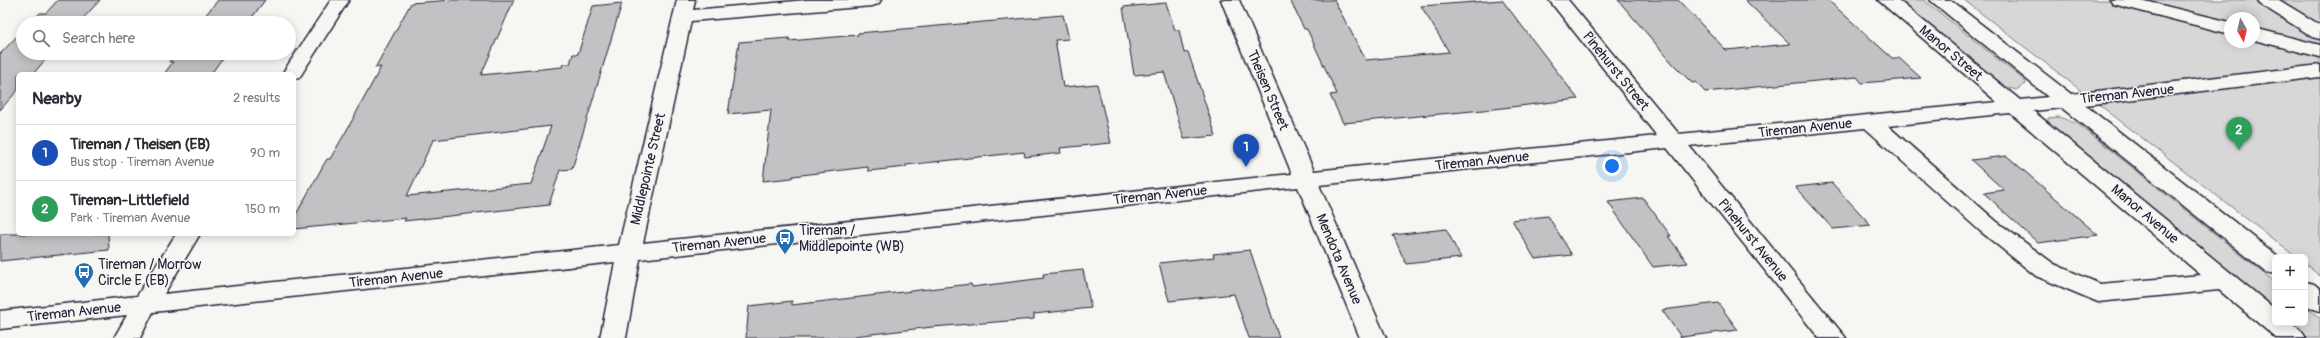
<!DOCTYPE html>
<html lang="en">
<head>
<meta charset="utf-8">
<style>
  :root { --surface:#fff; --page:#f7f7f7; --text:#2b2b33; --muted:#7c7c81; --line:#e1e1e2; --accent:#1f6fb2 }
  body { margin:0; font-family:Pangolin,sans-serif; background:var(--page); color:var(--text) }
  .controls { position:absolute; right:12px; bottom:12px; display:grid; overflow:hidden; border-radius:6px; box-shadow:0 2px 10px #0003 }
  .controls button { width:36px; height:36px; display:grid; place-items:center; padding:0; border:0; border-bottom:1px solid var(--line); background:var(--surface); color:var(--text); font:20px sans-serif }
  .compass { position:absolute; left:2224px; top:12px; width:36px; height:36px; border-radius:50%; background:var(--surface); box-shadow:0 2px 10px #0003; rotate:172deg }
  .you { position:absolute; left:1612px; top:166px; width:14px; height:14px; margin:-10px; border:3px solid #fff; border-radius:50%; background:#1a73e8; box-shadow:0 0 0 6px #1a73e833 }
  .badge { display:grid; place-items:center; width:26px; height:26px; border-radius:50%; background:var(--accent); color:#fff; font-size:13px; font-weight:700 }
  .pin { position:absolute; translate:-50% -33px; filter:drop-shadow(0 1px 2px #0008) }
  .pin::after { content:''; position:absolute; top:21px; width:14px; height:12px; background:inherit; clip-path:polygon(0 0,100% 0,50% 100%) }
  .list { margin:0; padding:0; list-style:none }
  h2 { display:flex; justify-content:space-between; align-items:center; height:52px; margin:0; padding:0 16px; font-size:17px }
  h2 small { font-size:13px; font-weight:400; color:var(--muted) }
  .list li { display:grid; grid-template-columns:26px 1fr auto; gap:12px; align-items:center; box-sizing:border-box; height:56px; padding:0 16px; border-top:1px solid var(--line) }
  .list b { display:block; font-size:15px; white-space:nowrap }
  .list p { margin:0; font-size:13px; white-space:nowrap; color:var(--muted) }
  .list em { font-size:13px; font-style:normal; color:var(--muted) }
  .icon { flex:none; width:22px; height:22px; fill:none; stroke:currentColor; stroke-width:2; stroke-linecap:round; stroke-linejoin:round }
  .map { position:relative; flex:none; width:2320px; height:338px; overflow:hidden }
  .search { position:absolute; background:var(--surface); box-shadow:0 2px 10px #0003; left:16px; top:16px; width:280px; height:44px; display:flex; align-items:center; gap:10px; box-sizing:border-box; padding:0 14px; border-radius:22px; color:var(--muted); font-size:15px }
  .panel { position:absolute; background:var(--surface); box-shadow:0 2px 10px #0003; left:16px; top:72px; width:280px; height:164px; border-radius:6px }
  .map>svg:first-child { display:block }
  .green { fill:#d7d7d7; stroke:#7c7c89; fill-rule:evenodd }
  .building { fill:#c2c2c4; stroke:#22223b; fill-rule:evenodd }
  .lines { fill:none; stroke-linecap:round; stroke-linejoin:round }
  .minor-casing { stroke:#22223b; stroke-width:3 }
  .minor { fill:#f6f6f2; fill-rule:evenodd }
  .labels { text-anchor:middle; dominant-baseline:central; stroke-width:3; stroke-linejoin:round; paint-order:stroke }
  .street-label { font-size:14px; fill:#22223b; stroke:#f6f6f2 }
  .poi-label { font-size:14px; fill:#22223b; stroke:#f6f6f2; text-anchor:start }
</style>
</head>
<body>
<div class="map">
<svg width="2320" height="338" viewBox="0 0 2320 338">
  <rect width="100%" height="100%" fill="#f6f6f2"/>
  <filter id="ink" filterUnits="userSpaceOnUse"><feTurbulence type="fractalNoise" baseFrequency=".025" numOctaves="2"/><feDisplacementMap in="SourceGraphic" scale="8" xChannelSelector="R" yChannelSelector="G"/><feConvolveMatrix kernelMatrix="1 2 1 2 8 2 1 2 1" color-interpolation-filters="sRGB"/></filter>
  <g filter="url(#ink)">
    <path class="green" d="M1897,0H1924L2025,81L2026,84L2016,90L2000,85Z
      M1964,0H2320V276L2305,264V257H2296ZM2230,18H2254V42H2230Z
      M2059,117L2078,124L2275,282V311L2048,124V118Z
      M2305,306L2320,318V338H2308L2289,323H2305Z"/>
    <path class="building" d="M58,0H100L79,23H30L40,13H46Z
      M218,0H265L248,23H199Z
      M452,0H514L481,75L562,67L563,64H570L573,54H578L593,6L622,3L572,169L560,170L549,205L404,221L406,218L294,229V218L324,164L327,159H330L348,128L381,67L375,68L411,3ZM551,126L531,184L407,196L433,140Z
      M1290,0H1334L1366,60L1449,52L1421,6L1502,0L1578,99L1494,109L1343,123L1330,95L1337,94L1307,29H1304Z
      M1618,0H1678L1726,50L1790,44L1745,0H1828L1892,58H1899L1921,78L1862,83L1857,77L1705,92L1696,82L1692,83L1674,65Z
      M1166,3L1175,30H1179L1184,53L1188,52L1216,136L1184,139L1164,72L1134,75L1123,7Z
      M1063,15L1069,39L1055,40L1063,87L1097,84L1111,143L1060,148L1061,153L1025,157L1024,152L906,165V167L868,171V167L793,176L792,178L763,181L771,110L728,114L739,42L789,38V41L858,35V33Z
      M23,30V53H51L33,74H18V90L0,110V54Z
      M176,53H226L211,74H164L173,62H169Z
      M2007,156L2098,235L2038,243L1984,193L2004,190L1971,160Z
      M1832,183L1871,225L1833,229L1795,187Z
      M1643,198L1671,236H1668L1688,263L1653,267L1608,202Z
      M1548,216L1572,255L1535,259L1512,220Z
      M1446,229L1461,258L1406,264L1393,235Z
      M0,234H108L109,250L0,261Z
      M1250,250L1279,338H1249L1234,294L1169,301L1159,263L1214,257L1213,254Z
      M1083,270L1091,308L1034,314V319L932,327L854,336V338H746L749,306L792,301V305L971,284L972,287L1044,278L1043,274Z
      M1718,303L1738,330L1681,337L1662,310Z"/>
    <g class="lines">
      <g class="minor-casing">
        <path id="minor" d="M331,0H349L299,78L294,79V74H282Z
          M677,0H695L693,10L807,0H881L878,4L872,6L691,21L643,243L1292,174L1221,0H1239L1314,171L1657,136L1549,0H1568L1679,134L1997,102L1878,0H1898L2020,100L2048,97L1930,0H1950L2071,94L2320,65V77L2085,105L2279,257H2275V274L2266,272L2062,108L2033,111L2275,309V323C2291,323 2297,323 2306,338H2276L2219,290L2098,302L2036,276L1980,231L1865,128L1689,146L1846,338H1819L1667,148L1319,185L1386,338H1360L1298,187L640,259L626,338H600L615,262L153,312L140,338H114L127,315L0,329V311L137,296L176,234H200L164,294L619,245ZM2010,113L2201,275L2100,284L2054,264L1996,221L1888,126Z
          M2110,0H2141L2230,22V34L2113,4Z
          M2257,0H2279L2320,25V39L2313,37L2260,4Z
          M2254,28L2320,45V57L2254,40Z
          M2305,282L2314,284L2320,289V311L2311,308L2305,303Z"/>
      </g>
      <use href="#minor" class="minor"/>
    </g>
  </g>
  <defs>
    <g id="bus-pin" transform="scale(1)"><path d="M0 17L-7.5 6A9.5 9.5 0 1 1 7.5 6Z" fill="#1f6fb2" stroke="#f6f6f2"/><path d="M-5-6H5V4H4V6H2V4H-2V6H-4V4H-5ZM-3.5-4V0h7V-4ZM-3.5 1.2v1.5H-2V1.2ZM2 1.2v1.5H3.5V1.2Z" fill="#fff"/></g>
  </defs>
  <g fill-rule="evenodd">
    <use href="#bus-pin" x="785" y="238"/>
    <use href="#bus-pin" x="84" y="272"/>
  </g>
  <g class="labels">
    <g class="street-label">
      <text transform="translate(1951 53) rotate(40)">Manor Street</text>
      <text transform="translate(1616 71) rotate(51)">Pinehurst Street</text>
      <text transform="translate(1268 90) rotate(67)">Theisen Street</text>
      <text transform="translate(2127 94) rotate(-6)">Tireman Avenue</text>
      <text transform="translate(1805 128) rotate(-6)">Tireman Avenue</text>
      <text transform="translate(1482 161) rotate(-6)">Tireman Avenue</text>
      <text transform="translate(648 169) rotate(-77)">Middlepointe Street</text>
      <text transform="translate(1160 195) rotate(-6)">Tireman Avenue</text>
      <text transform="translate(2145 214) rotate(40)">Manor Avenue</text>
      <text transform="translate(1753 240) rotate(51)">Pinehurst Avenue</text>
      <text transform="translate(719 243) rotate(-6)">Tireman Avenue</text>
      <text transform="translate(1339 259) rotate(67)">Mendota Avenue</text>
      <text transform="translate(396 278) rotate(-6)">Tireman Avenue</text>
      <text transform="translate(74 312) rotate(-6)">Tireman Avenue</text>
    </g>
    <g class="poi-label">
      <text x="799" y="230">Tireman /<tspan x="799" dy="16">Middlepointe (WB)</tspan></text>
      <text x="98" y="264">Tireman / Morrow<tspan x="98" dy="16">Circle E (EB)</tspan></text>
    </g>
  </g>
</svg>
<div class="controls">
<button>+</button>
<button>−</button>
</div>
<svg class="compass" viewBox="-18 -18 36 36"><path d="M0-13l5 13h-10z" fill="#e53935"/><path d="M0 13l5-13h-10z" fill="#7c7c81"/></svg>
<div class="you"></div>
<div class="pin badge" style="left:1246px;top:167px;background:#1a4fb4">1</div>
<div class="pin badge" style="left:2239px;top:150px;background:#2e9e5b">2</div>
<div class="search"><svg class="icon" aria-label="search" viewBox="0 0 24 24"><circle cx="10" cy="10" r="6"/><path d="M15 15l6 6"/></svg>Search here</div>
<section class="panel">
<h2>Nearby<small>2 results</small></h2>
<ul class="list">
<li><span class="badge" style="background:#1a4fb4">1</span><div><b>Tireman / Theisen (EB)</b><p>Bus stop · Tireman Avenue</p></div><em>90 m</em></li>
<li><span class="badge" style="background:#2e9e5b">2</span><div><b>Tireman-Littlefield</b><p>Park · Tireman Avenue</p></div><em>150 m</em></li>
</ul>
</section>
</div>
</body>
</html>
